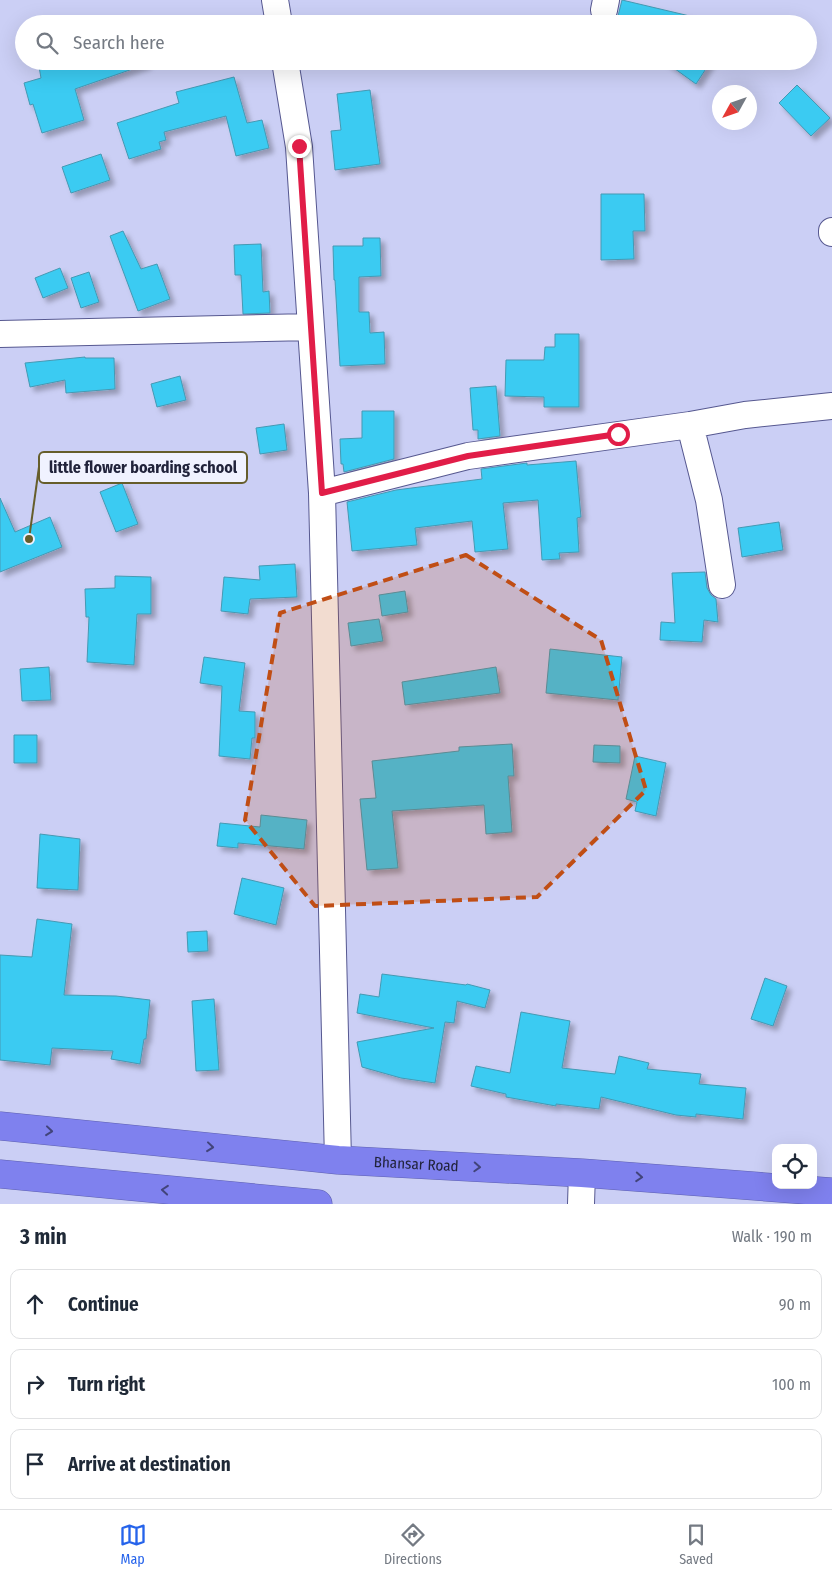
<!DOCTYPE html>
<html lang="en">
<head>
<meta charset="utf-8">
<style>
  :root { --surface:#fff; --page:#f2f2f3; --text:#1f2937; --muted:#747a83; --line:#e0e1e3; --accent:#2563eb }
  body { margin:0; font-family:"Fira Sans Condensed",sans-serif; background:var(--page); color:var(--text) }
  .controls { position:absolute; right:15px; bottom:15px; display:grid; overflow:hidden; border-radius:10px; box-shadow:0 5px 20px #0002 }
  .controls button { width:45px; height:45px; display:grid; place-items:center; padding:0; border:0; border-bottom:1px solid var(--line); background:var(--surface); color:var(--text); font:25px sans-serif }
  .compass { position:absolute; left:712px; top:85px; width:45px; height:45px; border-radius:50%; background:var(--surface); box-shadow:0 5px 20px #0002; rotate:230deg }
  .stop { position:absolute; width:15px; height:15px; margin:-11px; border:4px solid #e11d48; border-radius:50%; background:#fff }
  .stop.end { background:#e11d48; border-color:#fff; box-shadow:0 1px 5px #0008 }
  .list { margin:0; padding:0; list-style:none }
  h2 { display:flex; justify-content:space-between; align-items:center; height:65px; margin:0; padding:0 20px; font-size:21px }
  h2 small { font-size:16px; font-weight:400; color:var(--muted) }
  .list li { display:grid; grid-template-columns:32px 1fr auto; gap:15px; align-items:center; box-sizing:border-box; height:70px; margin:0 10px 10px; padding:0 10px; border:1px solid var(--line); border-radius:10px }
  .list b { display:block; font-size:19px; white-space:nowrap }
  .list em { font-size:16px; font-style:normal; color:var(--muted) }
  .icon { flex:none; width:28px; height:28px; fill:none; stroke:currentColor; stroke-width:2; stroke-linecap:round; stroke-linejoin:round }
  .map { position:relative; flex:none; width:832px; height:1204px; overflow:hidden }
  .search { position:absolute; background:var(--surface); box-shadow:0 5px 20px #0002; left:15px; right:15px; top:15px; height:55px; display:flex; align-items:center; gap:12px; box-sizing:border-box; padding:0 18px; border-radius:28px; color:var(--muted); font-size:19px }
  .sheet { height:305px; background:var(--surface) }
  nav { display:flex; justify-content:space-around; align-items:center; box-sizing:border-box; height:70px; border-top:1px solid var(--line); background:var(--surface); font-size:14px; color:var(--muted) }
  nav a { display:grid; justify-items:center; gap:2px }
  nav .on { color:var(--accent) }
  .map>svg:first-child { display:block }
  .building { fill:#3acbf2; stroke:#4599b3; filter:url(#shadow) }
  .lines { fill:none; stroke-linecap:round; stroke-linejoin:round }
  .minor-casing { stroke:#565890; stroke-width:28 }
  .highway-casing { stroke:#5e60af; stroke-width:29 }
  .minor { stroke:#fff; stroke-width:26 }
  .highway { stroke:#7f81ee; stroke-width:28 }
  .oneway { stroke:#42447a }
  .route { stroke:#e11d48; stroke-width:6 }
  .marked { fill:#c04e15; fill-opacity:0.2; stroke:#c04e15; stroke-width:4; stroke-dasharray:10 6; stroke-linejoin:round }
  .labels { text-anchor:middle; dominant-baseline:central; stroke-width:4; stroke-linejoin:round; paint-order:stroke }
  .street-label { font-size:15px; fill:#21233b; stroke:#f0f2ff }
  .leader { fill:none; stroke:#665e2b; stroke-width:2 }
  .callout-dot { fill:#665e2b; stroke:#f0f2ff; stroke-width:2 }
  .callout { fill:#f0f2ff; stroke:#665e2b; stroke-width:2 }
  .callout-label { font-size:16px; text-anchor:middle; font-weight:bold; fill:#21233b }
</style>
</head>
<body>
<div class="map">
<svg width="832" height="1204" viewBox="0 0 832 1204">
  <defs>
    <filter id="shadow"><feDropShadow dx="4.5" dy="4.5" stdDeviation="2.5" flood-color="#0004"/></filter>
  </defs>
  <rect width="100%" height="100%" fill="#cbcff5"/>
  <path class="building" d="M622,0L694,17L693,24H616Z
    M38,61H146L147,64L75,89L84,120L42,133L33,104L30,105L24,83L41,78Z
    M664,61H711L696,84Z
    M234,77L247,123L262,120L269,148L236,156L226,116L164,132L166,140L159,142L161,149L129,159L117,123L179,103L176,92Z
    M797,85L830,118L811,136L779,103Z
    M370,90L380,164L335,170L331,131L341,130L337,94Z
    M101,154L110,180L71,193L62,167Z
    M601,194H644L645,231H633L634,259L601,260Z
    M123,231L141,269L157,264L170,299L138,311L110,236Z
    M363,238H380L381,276L359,277V312H369L370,333L384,332L385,364L340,366L335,280H334L333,246H363Z
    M261,244L263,292L269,291L270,313L243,314L241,275H235L234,245Z
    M60,268L68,288L43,298L35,278Z
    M89,272L99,302L81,308L71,278Z
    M555,334H579V407H544V397L505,396L506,360H544L545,347H555Z
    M85,357V358H114L115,389L66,393L65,380L30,387L25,363Z
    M180,376L186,400L157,407L151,384Z
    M496,386L500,436L478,439V430H473L470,388Z
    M362,411H394V459L344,472L343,464H341L340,439L362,438Z
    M284,424L287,450L260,454L256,428Z
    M576,461L581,517L577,518L579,552L559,553L560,559L542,560L538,500L503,503L508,549L475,552L472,521L415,528L417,545L352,551L347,502L396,490L482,479L481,469L527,463V465Z
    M122,483L138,524L116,532L100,492Z
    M0,498L15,532L50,517L62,547L0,572Z
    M779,522L783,550L742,557L738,528Z
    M295,564L297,597L250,599L248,614L221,611L224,577L260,580L259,566Z
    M705,572L707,588L711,595L716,599L718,622L704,620L702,642L660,640L661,622L675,623L672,573Z
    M115,576L151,577V614H137L134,665L87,662L89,617H86L85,589L115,588Z
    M405,591L408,612L382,616L379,595Z
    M379,619L383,641L351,646L348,623Z
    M550,649L622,657L618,700L546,693Z
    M204,657L245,663L239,711L255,712V738H252L250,759L219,756L222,686L200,683Z
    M49,667L51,700L22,701L20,669Z
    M496,667L500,693L405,705L402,682Z
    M14,735H37V763H14Z
    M512,744L514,776H508L512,832L486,834L484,805L392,811L398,868L367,870L360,799L376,798L372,761L459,751V747Z
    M594,745L620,746V763L593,762Z
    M635,756L666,763L656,816L635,811L637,802L626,799Z
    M261,815L307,820L304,849L238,843V848L217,846L220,823L260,827Z
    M40,834L80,839L78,890L37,888Z
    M242,878L284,888L276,925L234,914Z
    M37,919L72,924L64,995L116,996L150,1000L146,1039H144L140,1064L111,1059L113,1051L52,1048L50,1065L0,1060V955L32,957Z
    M207,931L208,951L188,952L187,932Z
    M382,974L466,985L467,984L490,990L485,1008L457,1001L454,1023L445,1022L435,1083L401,1078L362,1067L357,1042L434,1028L357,1013L360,994L379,997Z
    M765,978L787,986L773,1026L751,1019Z
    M214,999L219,1070L196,1071L192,1001Z
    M521,1012L570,1021L562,1068L615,1074L619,1056L649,1063L647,1069L701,1074L699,1084L746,1088L743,1119L696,1114V1117L676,1115L601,1097L599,1109L556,1104V1106L506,1097V1094L471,1086L476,1066L510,1073Z"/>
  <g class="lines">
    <g class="minor-casing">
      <path id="minor" d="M275,0L279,24
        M604,10L606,0
        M285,61L299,147L322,493L338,1160
        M832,231V233
        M0,334L311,327
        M690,425L709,500L722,585
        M322,493L468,456L690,425L745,415L832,406
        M581,1204L582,1173"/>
    </g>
    <g class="highway-casing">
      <g id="highway">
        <path id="s1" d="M0,1126L338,1160L582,1173L832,1192"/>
        <path d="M0,1174L318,1204"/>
      </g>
    </g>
    <use href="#minor" class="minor"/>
    <use href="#highway" class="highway"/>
  </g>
  <defs><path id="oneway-chevron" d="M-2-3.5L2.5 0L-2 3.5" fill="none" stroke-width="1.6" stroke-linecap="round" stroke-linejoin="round" transform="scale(1.25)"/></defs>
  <g class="oneway">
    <use href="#oneway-chevron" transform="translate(49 1131) rotate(6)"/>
    <use href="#oneway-chevron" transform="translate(210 1147) rotate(6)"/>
    <use href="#oneway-chevron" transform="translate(477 1167) rotate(3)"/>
    <use href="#oneway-chevron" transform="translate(639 1177) rotate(4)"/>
    <use href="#oneway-chevron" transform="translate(165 1190) rotate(-175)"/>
  </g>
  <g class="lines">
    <path class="route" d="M299,146L322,493L468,456L618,434"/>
  </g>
  <path class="marked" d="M466,555L601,640L646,790L537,897L315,906L245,820L280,613Z"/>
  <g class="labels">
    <g class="street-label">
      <text stroke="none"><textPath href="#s1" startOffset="418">Bhansar Road</textPath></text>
    </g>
  </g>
  <path class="leader" d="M29 539L39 467"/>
  <circle class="callout-dot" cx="29" cy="539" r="5"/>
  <rect class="callout" x="39" y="452" width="208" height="31" rx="5"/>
  <g class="callout-label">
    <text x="143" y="473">little flower boarding school</text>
  </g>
</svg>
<div class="controls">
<button><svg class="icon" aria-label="locate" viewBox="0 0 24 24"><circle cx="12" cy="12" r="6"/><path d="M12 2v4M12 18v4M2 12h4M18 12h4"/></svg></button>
</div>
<svg class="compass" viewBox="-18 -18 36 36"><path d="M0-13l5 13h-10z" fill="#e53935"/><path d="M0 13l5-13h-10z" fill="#747a83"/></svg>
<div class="stop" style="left:618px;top:434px"></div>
<div class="stop end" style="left:299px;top:146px"></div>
<div class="search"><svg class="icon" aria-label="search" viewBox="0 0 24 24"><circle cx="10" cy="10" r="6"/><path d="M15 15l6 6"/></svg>Search here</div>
</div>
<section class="sheet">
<h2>3 min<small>Walk · 190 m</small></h2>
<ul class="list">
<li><svg class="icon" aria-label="ahead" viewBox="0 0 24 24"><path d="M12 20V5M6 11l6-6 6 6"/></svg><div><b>Continue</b></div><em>90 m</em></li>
<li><svg class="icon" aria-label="right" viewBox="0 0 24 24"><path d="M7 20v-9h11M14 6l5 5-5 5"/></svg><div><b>Turn right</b></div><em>100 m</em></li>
<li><svg class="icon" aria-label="arrive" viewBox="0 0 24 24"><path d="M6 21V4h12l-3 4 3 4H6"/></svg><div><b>Arrive at destination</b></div></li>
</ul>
</section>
<nav>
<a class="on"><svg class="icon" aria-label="map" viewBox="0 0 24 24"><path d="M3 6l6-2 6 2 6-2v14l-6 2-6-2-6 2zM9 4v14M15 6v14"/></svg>Map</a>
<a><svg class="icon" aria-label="directions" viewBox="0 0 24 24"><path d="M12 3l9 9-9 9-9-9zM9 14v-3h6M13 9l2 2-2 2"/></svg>Directions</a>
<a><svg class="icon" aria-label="saved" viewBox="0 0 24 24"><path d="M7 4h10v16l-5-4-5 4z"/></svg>Saved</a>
</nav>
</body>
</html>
